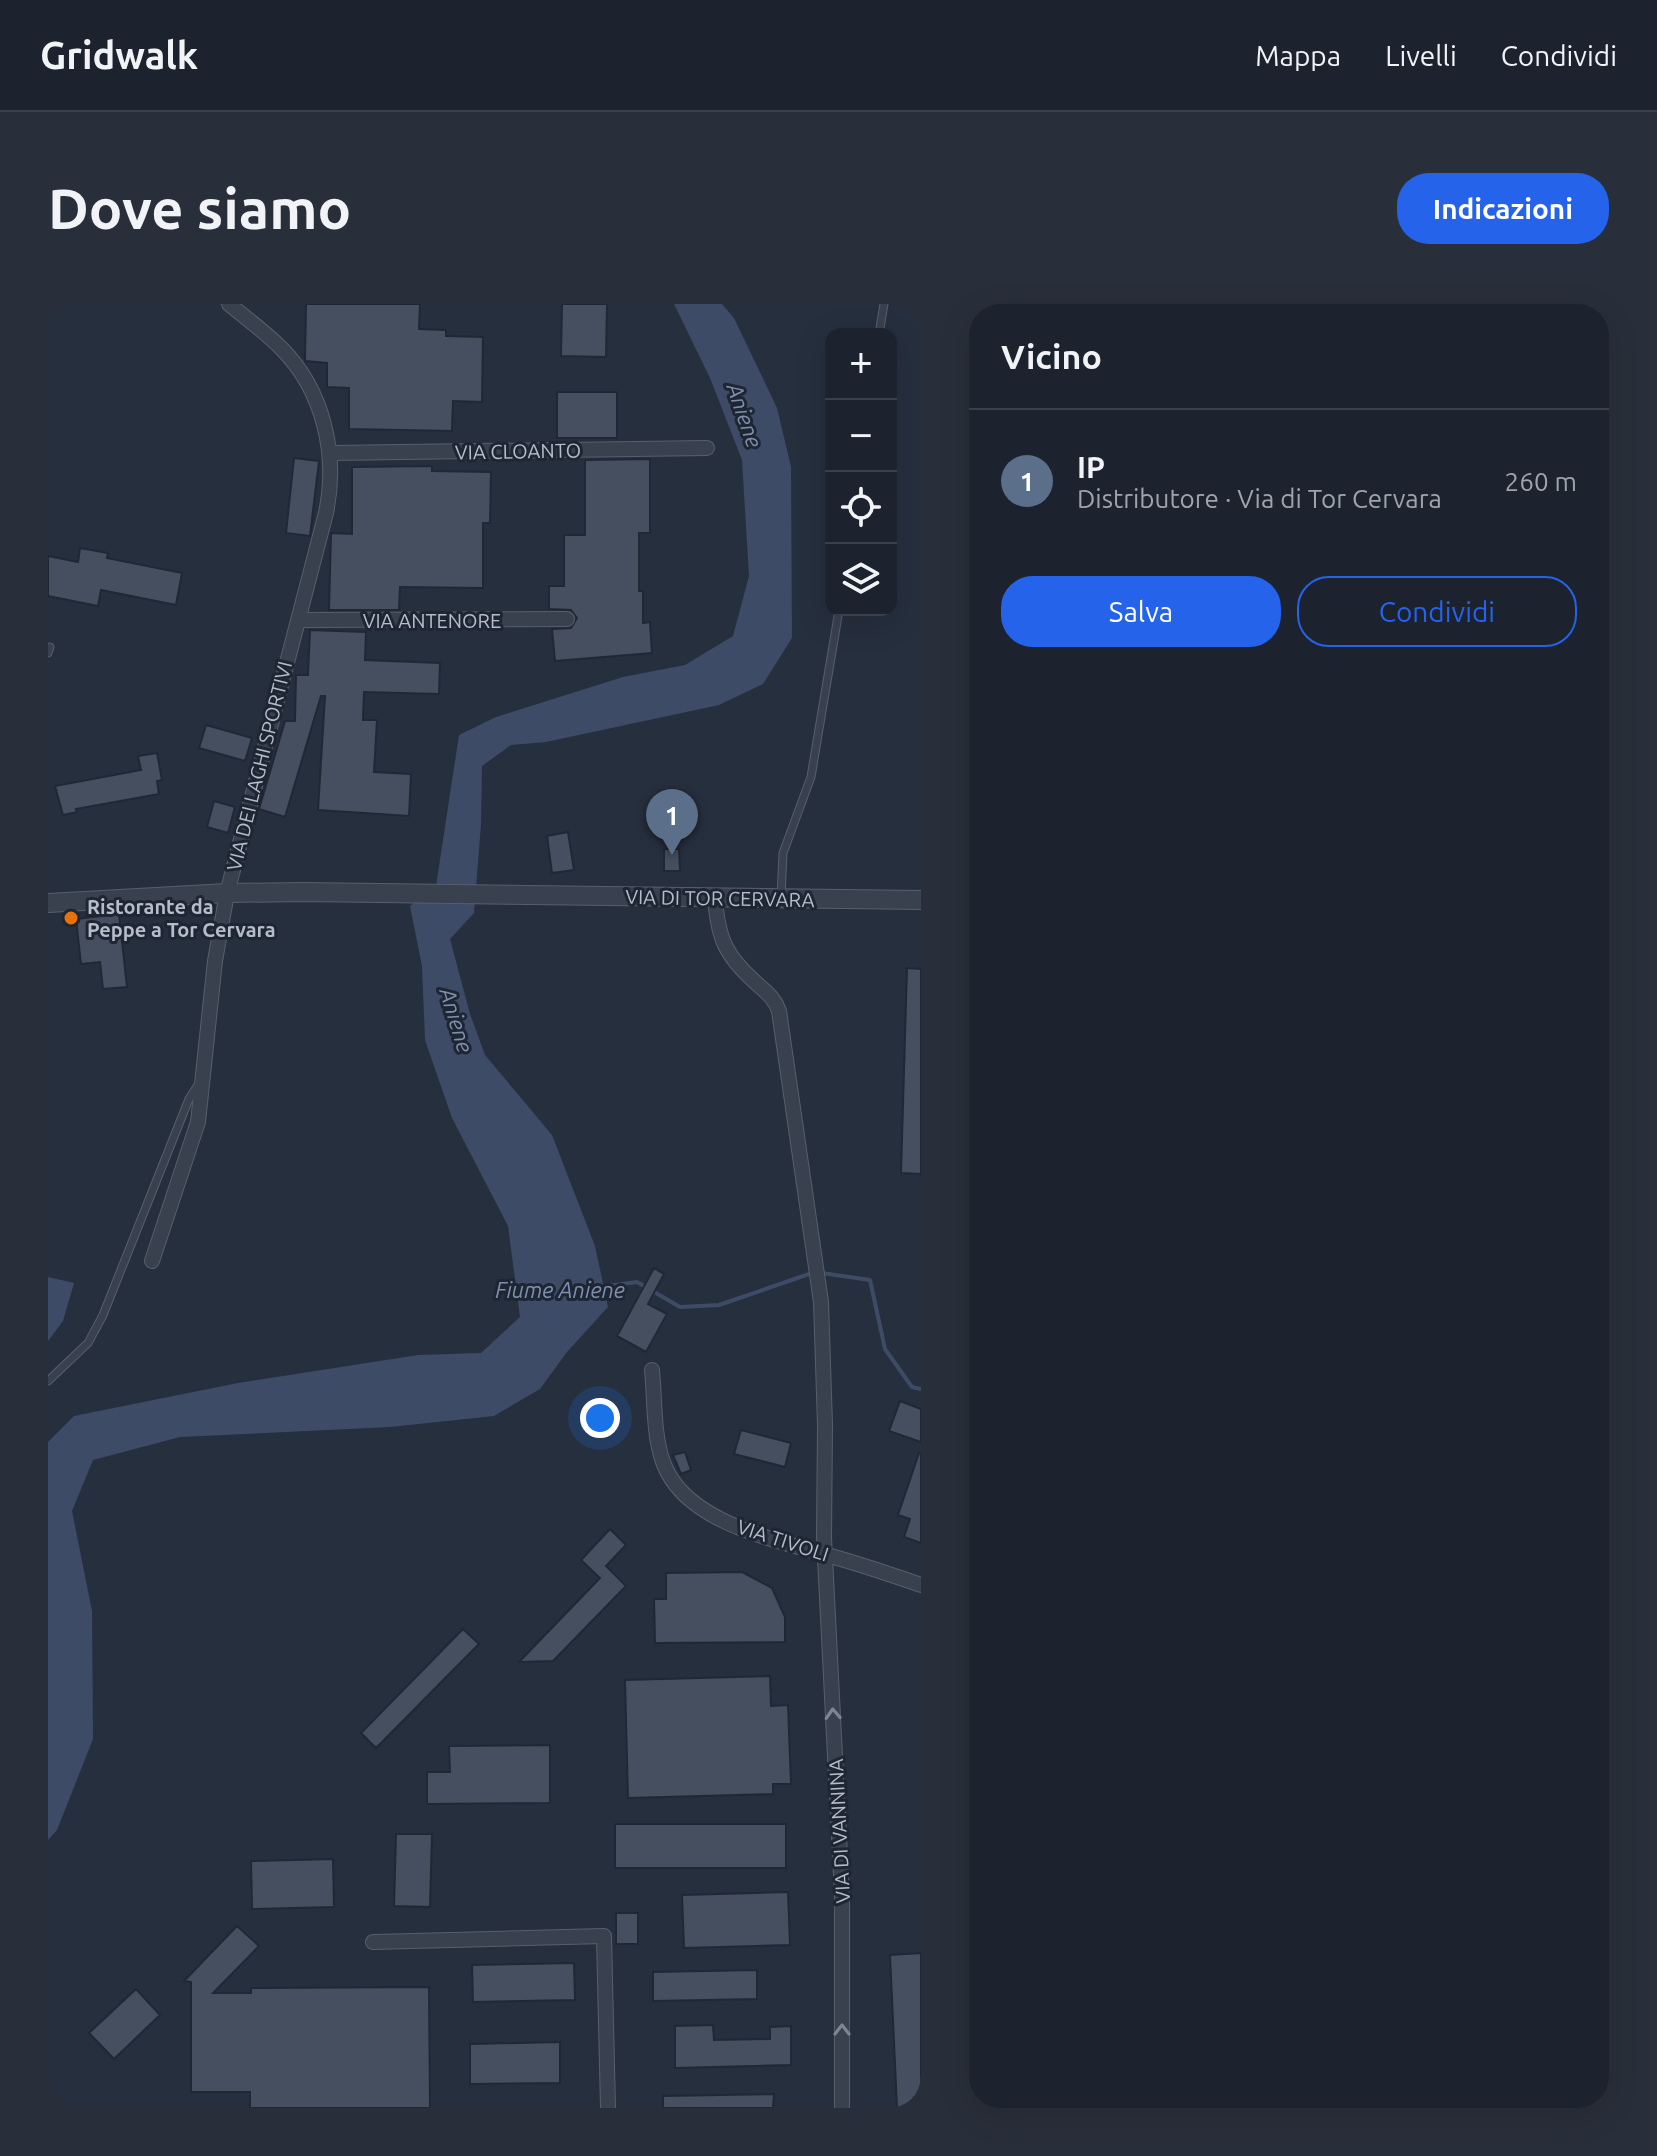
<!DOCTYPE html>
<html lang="it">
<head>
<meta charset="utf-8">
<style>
  :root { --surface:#1c232e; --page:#292f3a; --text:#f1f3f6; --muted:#a0a4aa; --line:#3a404a; --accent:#2563eb }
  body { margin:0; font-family:Ubuntu,sans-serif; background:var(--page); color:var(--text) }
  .controls { position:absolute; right:24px; top:24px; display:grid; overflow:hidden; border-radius:16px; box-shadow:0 8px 32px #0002 }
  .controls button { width:72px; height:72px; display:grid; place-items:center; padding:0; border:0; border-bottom:2px solid var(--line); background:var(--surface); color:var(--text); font:40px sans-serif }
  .you { position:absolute; left:552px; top:1114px; width:28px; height:28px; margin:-20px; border:6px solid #fff; border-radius:50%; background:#1a73e8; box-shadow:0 0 0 12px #1a73e833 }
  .badge { display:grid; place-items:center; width:52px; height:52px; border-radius:50%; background:var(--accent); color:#fff; font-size:26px; font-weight:700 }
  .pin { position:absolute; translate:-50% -66px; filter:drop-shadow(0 2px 4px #0008) }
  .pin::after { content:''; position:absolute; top:42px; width:28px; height:24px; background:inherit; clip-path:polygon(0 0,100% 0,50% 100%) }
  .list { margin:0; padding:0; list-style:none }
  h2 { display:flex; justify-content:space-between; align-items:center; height:104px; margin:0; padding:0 32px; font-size:34px }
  h2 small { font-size:26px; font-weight:400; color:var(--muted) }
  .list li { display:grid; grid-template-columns:52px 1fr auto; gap:24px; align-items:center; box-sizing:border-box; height:144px; padding:0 32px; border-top:2px solid var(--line) }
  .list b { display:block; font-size:30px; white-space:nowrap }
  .list p { margin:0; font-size:26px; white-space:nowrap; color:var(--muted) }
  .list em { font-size:26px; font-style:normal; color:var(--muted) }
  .actions { display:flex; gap:16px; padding:24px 32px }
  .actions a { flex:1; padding:18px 0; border:2px solid var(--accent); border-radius:32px; text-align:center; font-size:28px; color:var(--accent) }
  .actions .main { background:var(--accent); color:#fff }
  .icon { flex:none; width:44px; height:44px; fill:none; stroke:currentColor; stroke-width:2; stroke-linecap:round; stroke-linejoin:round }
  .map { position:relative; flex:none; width:873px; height:1804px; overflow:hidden; border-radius:32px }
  header { display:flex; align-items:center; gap:48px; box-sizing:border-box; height:112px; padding:0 40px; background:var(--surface); border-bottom:2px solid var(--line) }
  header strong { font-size:38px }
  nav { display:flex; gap:44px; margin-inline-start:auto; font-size:28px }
  .intro { display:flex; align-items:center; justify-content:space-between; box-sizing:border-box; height:192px; padding:0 48px }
  h1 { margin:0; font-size:56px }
  .button { padding:20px 36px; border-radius:32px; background:var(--accent); color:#fff; font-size:28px; font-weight:700 }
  main { display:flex; gap:48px; padding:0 48px }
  aside { flex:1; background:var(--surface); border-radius:32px; box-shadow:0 8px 32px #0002 }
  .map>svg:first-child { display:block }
  .water { fill:#3d4b66 }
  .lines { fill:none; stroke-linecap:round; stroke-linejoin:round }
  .stream { stroke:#3d4b66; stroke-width:4 }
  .building { fill:#454f5f; stroke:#212835; stroke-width:2 }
  .service-casing { stroke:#585f6c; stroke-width:9 }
  .minor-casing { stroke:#585f6c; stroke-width:16 }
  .tertiary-casing { stroke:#585f6c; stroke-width:20 }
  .service { stroke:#3a414e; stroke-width:7 }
  .minor { stroke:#3a414e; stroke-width:14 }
  .tertiary { stroke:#3a414e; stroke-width:18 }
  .oneway { stroke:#7e8592 }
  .food-dot { fill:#e8710a; stroke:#1f2633; stroke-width:3 }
  .labels { text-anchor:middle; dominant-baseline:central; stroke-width:6; stroke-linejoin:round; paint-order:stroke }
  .street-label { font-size:20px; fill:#b6bcc9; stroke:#1f2633 }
  .poi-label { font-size:20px; font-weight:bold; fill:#b6bcc9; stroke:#1f2633; text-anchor:start }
  .water-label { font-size:22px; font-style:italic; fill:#7f90af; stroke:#1f2633 }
</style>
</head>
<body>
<header>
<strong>Gridwalk</strong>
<nav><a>Mappa</a><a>Livelli</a><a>Condividi</a></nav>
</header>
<div class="intro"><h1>Dove siamo</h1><a class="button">Indicazioni</a></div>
<main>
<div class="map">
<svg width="873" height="1804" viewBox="0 0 873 1804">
  <rect width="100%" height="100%" fill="#262f3e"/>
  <path class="water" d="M626,0H674L686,14L729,104L743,163L744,334L715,380L671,401L498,438L463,441L434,462L433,520L426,609L402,635L422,710L437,751L504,831L547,942L560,1003L519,1048L492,1085L446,1112L342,1123L132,1133L45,1156L24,1207L44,1307L45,1435L9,1526L0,1536V1138L26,1112L190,1079L370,1051L433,1049L472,1013L460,922L404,814L377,736L374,662L362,602L388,582L411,431L448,413L575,373L637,361L685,332L701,272L694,156L662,74Z
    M0,973L26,979L15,1017L0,1037Z"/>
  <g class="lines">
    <path class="stream" d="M552,983L589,978L632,1003L671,1001L767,968L822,976L837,1045L864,1083L873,1085"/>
  </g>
  <path class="building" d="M258,0H372L371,25L398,26V32L435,33L434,98L405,97L404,127L301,125V84L279,83V59L257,57Z
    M514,0H559L558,53L513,52Z
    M509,88H569V134H509Z
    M246,154L271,157L262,232L238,229Z
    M602,155V229H591V287H595V319L602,318L604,349L507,357L504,325L523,324L529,314L523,306L501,305V282H516V231H537V156Z
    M384,162V167L443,168L442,219H435V284L352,283L351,306H281L283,229L304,230V163Z
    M32,244L60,249L59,254L134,269L128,301L53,286L50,302L0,292V252L30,258Z
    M262,326L318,328L317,356L392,359L391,390L316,388L315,416H329L326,468L363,470L361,512L270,506L277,392H273L237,513L211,505L237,417H247L248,371H260Z
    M158,421L204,434L197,457L151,444Z
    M109,449L114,476L109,477L111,490L28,505L29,508L15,511L7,482L93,466L90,452Z
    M166,497L187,503L180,529L159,523Z
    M520,528L526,566L504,569L499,532Z
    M616,545H631L632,567H616Z
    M71,610L79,683L55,685L52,658L33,660L28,615Z
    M859,664L873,665V870L853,869Z
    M606,964L616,970L600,1000L619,1010L598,1048L569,1032Z
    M852,1097L873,1105V1138L841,1127Z
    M693,1126L743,1139L737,1163L686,1150Z
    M637,1148L643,1166L633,1170L625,1151Z
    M871,1149L873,1150V1239L856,1233L862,1215L850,1211Z
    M562,1225L578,1241L558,1262L578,1282L505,1357L471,1358L552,1274L533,1256Z
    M694,1268L724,1284L737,1313V1338L607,1339L606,1295H618V1269Z
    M415,1325L431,1340L328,1444L313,1429Z
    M722,1372L723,1402L740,1401L743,1480H725V1490L580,1494L577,1376Z
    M502,1441V1499L379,1500V1468H402L401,1442Z
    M567,1520H738V1564H567Z
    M348,1530H384L382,1603L346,1602Z
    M285,1555L286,1603L204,1605L203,1557Z
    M740,1588L742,1641L636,1644L634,1591Z
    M568,1609H590V1640H568Z
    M189,1622L211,1642L165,1689H203V1684L381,1683L382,1804H202V1788H143V1678L136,1677Z
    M873,1649V1804H849L842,1651Z
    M526,1659L527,1696L425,1698L424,1661Z
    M709,1666V1695L605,1697V1668Z
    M88,1685L112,1711L66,1755L41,1729Z
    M665,1721L666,1736L722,1735V1723L743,1722V1761L627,1764V1722Z
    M512,1738V1779L422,1780V1740Z
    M726,1790L725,1804H615V1792Z"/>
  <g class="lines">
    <g class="service-casing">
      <path id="service" d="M831,30L836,0
        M0,349L2,343
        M733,593L735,549L763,473L791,306
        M0,1077L40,1039L55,1011L141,795L150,781"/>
    </g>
    <g class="minor-casing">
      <path id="minor" d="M282,149L659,144
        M250,316L519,315
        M667,594C670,634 677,651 707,678C718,688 726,693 731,707L773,998L777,1121L776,1234L794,1591V1804
        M104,957L150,818L167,657L179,589L278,209C290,151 276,87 233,44C217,28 198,14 181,0
        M604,1066C607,1095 605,1130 615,1158C637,1220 730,1236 786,1253C815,1261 844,1271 873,1281
        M325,1638L556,1632L560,1804"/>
    </g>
    <g class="tertiary-casing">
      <path id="tertiary" d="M0,599L179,589L256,588L873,596"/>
    </g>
    <use href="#service" class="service"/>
    <use href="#minor" class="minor"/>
    <use href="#tertiary" class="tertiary"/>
  </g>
  <defs><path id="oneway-chevron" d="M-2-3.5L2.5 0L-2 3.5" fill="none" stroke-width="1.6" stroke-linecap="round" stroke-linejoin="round" transform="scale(2)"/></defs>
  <g class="oneway">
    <use href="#oneway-chevron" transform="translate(785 1410) rotate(-93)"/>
    <use href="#oneway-chevron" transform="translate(794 1726) rotate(-90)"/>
  </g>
  <circle class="food-dot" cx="23" cy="614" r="8"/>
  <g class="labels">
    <g class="street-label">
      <text transform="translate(470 147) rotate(-1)">VIA CLOANTO</text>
      <text x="384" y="316">VIA ANTENORE</text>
      <text transform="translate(211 462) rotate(-76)">VIA DEI LAGHI SPORTIVI</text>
      <text transform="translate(672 594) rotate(1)">VIA DI TOR CERVARA</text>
      <text transform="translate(735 1236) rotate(18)">VIA TIVOLI</text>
      <text transform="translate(791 1527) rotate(-93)">VIA DI VANNINA</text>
    </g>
    <g class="poi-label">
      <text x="39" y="602">Ristorante da<tspan x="39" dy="23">Peppe a Tor Cervara</tspan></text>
    </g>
    <g class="water-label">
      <text transform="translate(697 111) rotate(71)">Aniene</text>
      <text transform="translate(409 716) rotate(73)">Aniene</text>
      <text x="512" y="985">Fiume Aniene</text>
    </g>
  </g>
</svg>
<div class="controls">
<button>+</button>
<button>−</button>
<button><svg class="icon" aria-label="locate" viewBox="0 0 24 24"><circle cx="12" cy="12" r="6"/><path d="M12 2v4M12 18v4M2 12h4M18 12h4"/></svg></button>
<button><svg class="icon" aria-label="layers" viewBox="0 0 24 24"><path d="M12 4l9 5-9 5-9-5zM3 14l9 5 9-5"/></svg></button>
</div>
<div class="you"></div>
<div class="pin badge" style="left:624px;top:551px;background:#5c6f8a">1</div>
</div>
<aside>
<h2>Vicino<small></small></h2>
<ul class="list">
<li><span class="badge" style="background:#5c6f8a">1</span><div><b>IP</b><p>Distributore · Via di Tor Cervara</p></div><em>260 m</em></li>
</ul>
<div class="actions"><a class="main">Salva</a><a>Condividi</a></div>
</aside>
</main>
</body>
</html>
